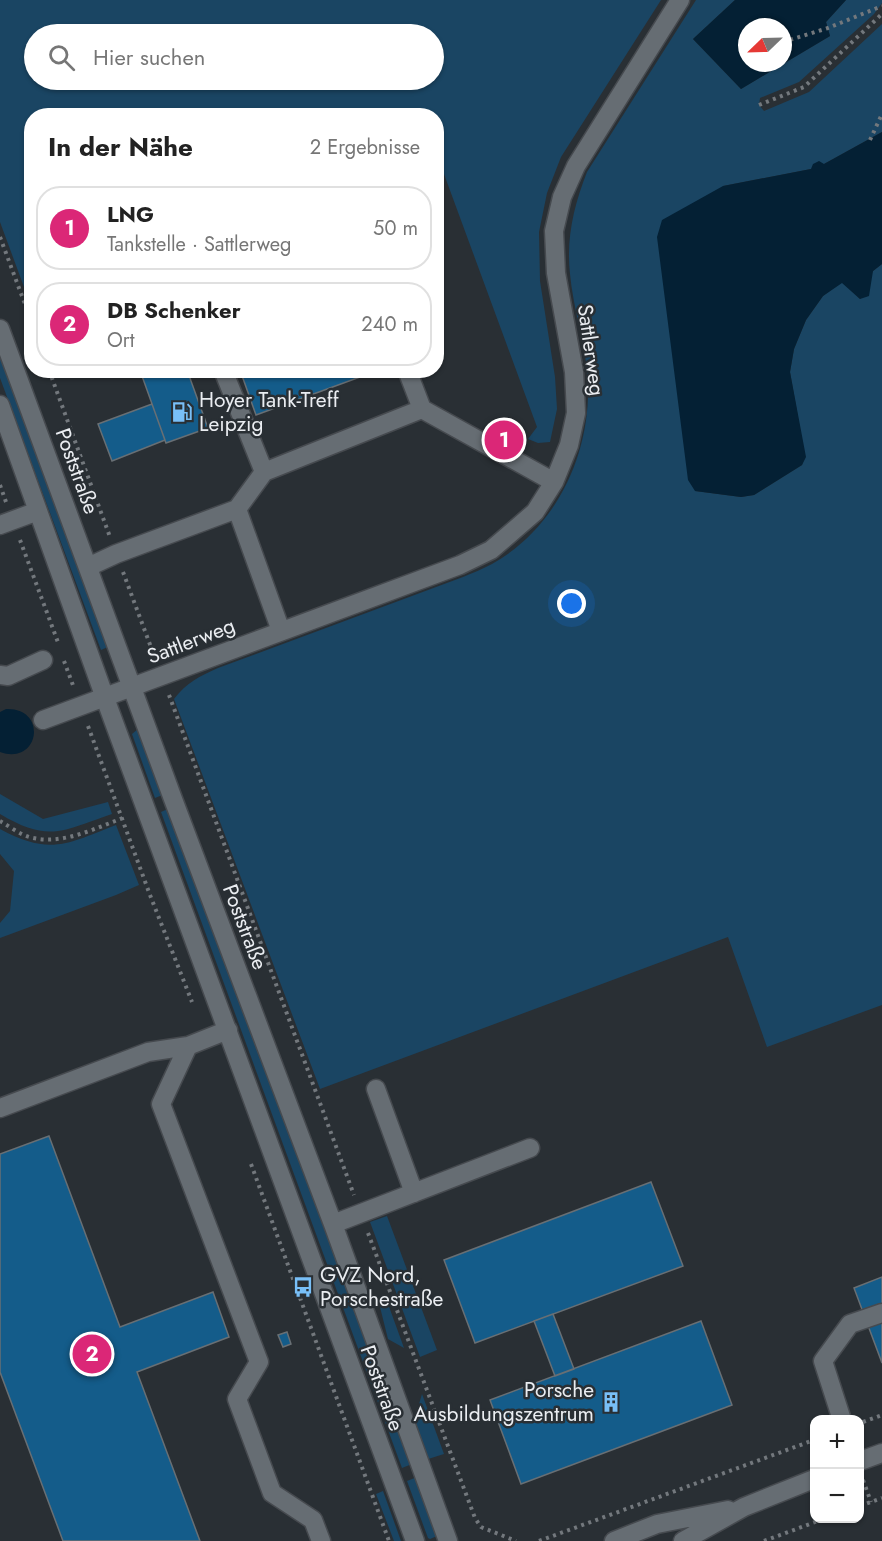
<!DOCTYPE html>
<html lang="de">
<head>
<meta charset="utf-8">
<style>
  :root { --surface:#fff; --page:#f2f2f2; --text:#222; --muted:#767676; --line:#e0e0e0; --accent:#db2777 }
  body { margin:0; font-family:Jost,sans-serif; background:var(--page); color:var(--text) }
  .controls { position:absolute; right:18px; bottom:18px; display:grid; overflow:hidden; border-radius:12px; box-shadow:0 2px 4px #0004 }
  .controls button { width:54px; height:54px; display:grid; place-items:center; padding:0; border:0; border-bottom:2px solid var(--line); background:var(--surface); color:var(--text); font:30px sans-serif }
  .compass { position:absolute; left:738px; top:18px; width:54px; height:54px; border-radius:50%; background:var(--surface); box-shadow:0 2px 4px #0004; rotate:247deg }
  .you { position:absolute; left:572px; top:604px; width:21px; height:21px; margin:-15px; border:4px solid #fff; border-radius:50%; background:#1a73e8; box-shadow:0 0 0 9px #1a73e833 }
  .badge { display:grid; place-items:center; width:39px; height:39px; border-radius:50%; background:var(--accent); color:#fff; font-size:20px; font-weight:700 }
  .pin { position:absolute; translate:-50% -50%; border:3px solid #fff; box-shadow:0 2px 6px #0006 }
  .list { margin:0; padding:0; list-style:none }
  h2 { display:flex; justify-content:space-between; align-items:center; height:78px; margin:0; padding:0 24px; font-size:26px }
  h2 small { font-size:20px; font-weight:400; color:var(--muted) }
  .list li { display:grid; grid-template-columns:39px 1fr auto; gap:18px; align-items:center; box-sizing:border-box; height:84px; margin:0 12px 12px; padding:0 12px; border:2px solid var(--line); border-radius:24px }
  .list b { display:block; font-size:22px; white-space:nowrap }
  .list p { margin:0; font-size:20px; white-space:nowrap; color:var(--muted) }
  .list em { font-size:20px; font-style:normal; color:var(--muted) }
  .icon { flex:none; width:33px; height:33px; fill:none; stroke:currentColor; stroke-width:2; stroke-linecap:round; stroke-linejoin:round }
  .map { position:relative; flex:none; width:882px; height:1541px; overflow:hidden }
  .search { position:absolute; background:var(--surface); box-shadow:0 2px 4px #0004; left:24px; top:24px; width:420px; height:66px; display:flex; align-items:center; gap:15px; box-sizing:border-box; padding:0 21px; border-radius:33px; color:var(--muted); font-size:22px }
  .panel { position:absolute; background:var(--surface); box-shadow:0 2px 4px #0004; left:24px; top:108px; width:420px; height:270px; border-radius:24px }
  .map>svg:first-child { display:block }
  .green { fill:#1a4563; fill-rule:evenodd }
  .water { fill:#042034; fill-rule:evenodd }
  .building { fill:#145c8a; stroke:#686f74; stroke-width:1.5 }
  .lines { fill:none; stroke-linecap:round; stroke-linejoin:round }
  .minor-casing { stroke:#464a4f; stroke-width:21 }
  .path { stroke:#73787d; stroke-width:4; stroke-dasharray:3 4.5; stroke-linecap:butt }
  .minor { stroke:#666d73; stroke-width:18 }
  .labels { text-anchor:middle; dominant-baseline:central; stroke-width:5; stroke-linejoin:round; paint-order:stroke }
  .street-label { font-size:21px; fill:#eaedf1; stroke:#292f34 }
  .poi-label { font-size:21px; fill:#eaedf1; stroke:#292f34; text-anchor:start }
</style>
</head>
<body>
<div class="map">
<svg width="882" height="1541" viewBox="0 0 882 1541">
  <rect width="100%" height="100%" fill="#292f34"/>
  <path class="green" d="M0,0H661L561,157L547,193L539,232L540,281L555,377L557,409L550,442L538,443L528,439L537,427L437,155L436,116H32L31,306L0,222ZM34,34H434V80H34Z
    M696,0H735L693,39L741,89L830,36L826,22L846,0H882V3L874,14L799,82L760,98L759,105L764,111L809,92L882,24V132L824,164L811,169L723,186L695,491L741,497L754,495L802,465L805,457L790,372L794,349L806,320L823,296L842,282L860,299L873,271L882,264V1005L767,1047L728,937L320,1089L174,699C186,683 200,676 218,668L463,577C472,573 483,569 492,564C560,526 595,445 587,369C583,337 573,306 570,274C566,238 574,205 587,172Z
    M0,348L110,646L101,650L0,378Z
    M138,729L141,730L165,794L155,798L132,734Z
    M0,794L43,819L108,802L112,814C62,831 49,843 0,814Z
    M170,808L412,1464L402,1468L161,812Z
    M116,825L139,885L116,895L0,938V923L10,911L14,871L0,854V829C50,856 67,844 116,825Z
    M387,1216L437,1350L420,1357L370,1222Z
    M387,1301L404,1348L388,1339L379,1303Z
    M422,1394L444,1454L425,1460L413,1424Z
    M417,1477L437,1536L430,1539L428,1538L407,1481Z
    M383,1491L401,1541H394L376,1494Z"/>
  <path class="water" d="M735,0H846L826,22L830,36L741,89L693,39ZM747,27H783V63H747Z
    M882,132V264L873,271L869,296L860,299L842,283L823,296L806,320L794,349L790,372L806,457L802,465L754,495L741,497L695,491L688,480L657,237L662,220L723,186L811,169L813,164L819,161L824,164Z
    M6,709C48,707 40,766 0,752V712Z"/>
  <path class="building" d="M157,370H187L208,428L166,443L142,376Z
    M240,370H358L360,377L256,415Z
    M152,404L165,440L112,461L98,424Z
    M49,1136L120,1327L213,1292L229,1337L137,1372L200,1541H63L0,1372V1154Z
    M651,1182L683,1266L475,1343L444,1260Z
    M882,1277V1363L854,1288Z
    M553,1314L574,1369L555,1376L534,1321Z
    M701,1321L732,1405L521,1484L490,1400Z
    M287,1332L291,1344L283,1347L278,1335Z"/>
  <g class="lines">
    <g class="minor-casing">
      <path id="minor" d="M0,329L173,799L333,1224L448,1541
        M223,370L264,472L237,509
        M407,370L422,409
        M0,405L105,698L415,1541
        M264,472L422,409L554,482
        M0,525L38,511
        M88,567L116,554L237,509L281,631
        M0,675L8,676L43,660
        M43,720L460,565L491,550L535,512L554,482L569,445L576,413L574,372L556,273L554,231L562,197L576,166L680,0
        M188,1046L161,1104L259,1362L237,1399L272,1493L313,1520L321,1541
        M376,1089L414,1193
        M0,1108L148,1052L188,1046L228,1030
        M333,1224L530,1148
        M842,1420L823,1361L850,1324L882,1313
        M860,1461L882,1453
        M614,1541L657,1524L728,1510
        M683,1541L744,1507L814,1479"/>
    </g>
    <path class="path" d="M783,42L828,28L882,6
      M759,105L804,87L882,14
      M870,140L882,114
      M0,237L32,323
      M49,370L110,537
      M0,485L6,502
      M20,540L59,645
      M123,572L155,658
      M64,661L74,688
      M169,695L354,1195
      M88,726L150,895L192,1002
      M0,821C9,826 19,834 29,837C61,846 93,829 123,818
      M251,1164L389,1541
      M368,1233L475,1518L481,1527L516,1541
      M863,1422L882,1415
      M863,1480L871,1502
      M860,1506L882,1498
      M539,1541L814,1440
      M764,1541L826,1518"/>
    <use href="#minor" class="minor"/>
  </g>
  <defs>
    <g id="fuel-bare" transform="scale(1.62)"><path d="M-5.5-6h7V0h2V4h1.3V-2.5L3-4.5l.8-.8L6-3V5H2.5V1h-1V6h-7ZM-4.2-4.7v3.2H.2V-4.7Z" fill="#78bff7" stroke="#292f34" stroke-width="2.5" paint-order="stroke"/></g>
    <g id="bus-bare" transform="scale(1.62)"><path d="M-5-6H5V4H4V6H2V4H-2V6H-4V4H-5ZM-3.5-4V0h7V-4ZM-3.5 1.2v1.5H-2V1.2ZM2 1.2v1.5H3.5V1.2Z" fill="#78bff7" stroke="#292f34" stroke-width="2.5" paint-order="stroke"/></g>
    <g id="building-bare" transform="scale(1.62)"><path d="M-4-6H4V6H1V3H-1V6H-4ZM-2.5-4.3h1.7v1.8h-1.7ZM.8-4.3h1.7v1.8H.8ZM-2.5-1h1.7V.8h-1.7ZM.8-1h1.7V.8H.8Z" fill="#78bff7" stroke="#292f34" stroke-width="2.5" paint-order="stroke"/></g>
  </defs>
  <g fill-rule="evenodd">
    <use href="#fuel-bare" x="182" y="412"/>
    <use href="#bus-bare" x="303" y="1287"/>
    <use href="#building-bare" x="611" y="1402"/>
  </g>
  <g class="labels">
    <g class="street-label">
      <text transform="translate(591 350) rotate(82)">Sattlerweg</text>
      <text transform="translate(77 471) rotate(70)">Poststraße</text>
      <text transform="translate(191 641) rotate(-21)">Sattlerweg</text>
      <text transform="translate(245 927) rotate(69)">Poststraße</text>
      <text transform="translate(382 1388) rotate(70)">Poststraße</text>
    </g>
    <g class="poi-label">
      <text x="199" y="400">Hoyer Tank-Treff<tspan x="199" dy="24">Leipzig</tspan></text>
      <text x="320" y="1275">GVZ Nord,<tspan x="320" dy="24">Porschestraße</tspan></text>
      <text x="594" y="1390" text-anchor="end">Porsche<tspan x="594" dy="24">Ausbildungszentrum</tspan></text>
    </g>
  </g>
</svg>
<div class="controls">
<button>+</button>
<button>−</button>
</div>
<svg class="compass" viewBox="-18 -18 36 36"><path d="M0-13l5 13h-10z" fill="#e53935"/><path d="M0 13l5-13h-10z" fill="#767676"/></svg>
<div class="you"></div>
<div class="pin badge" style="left:504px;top:440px">1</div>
<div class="pin badge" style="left:92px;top:1354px">2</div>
<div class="search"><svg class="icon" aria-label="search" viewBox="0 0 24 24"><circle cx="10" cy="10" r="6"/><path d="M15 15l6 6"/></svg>Hier suchen</div>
<section class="panel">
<h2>In der Nähe<small>2 Ergebnisse</small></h2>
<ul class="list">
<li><span class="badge">1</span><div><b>LNG</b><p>Tankstelle · Sattlerweg</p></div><em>50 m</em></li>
<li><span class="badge">2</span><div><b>DB Schenker</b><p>Ort</p></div><em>240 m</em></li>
</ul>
</section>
</div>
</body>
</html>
